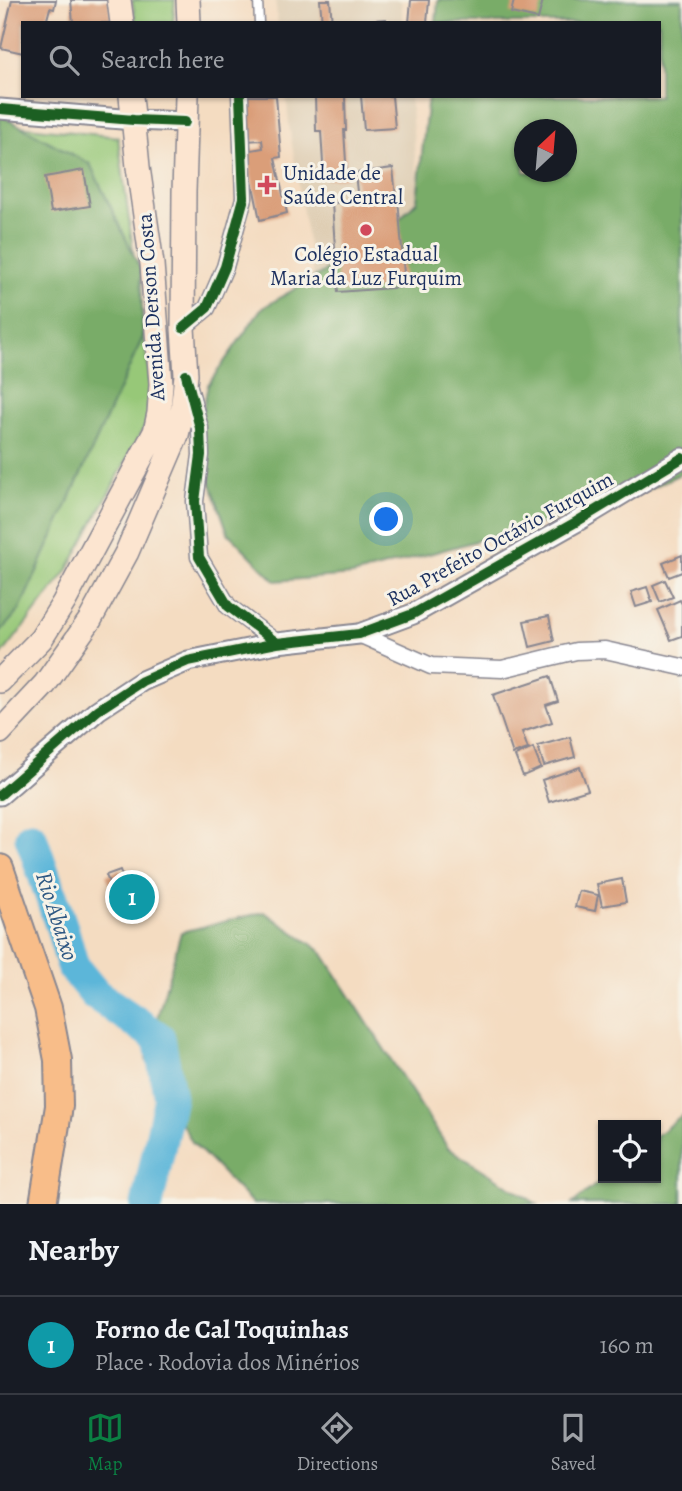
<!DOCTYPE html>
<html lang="en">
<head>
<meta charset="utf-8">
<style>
  :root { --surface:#171b24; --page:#242831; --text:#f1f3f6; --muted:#9ea1a6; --line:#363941; --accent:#0b8043 }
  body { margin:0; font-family:Alegreya,serif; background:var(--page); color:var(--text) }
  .controls { position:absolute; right:21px; bottom:21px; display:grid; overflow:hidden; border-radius:0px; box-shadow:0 2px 5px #0004 }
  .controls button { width:63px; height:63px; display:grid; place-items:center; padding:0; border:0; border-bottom:2px solid var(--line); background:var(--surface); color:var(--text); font:35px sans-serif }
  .compass { position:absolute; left:514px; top:119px; width:63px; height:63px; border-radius:50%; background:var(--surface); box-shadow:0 2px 5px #0004; rotate:26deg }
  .you { position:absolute; left:387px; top:520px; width:24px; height:24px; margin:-18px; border:5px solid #fff; border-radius:50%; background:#1a73e8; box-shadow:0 0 0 10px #1a73e833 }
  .badge { display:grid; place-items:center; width:46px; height:46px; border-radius:50%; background:var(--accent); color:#fff; font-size:23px; font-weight:700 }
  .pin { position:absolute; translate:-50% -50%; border:4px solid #fff; box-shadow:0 2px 7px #0006 }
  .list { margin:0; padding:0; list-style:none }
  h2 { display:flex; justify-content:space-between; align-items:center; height:91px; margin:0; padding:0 28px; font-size:30px }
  h2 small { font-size:23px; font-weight:400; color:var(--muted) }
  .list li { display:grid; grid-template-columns:46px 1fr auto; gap:21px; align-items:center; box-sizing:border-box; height:98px; padding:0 28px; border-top:2px solid var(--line) }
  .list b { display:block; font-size:26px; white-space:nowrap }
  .list p { margin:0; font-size:23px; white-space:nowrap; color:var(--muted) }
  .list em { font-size:23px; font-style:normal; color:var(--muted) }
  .icon { flex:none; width:38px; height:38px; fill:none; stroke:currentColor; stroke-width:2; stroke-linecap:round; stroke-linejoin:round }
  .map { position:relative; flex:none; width:682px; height:1204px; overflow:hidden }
  .search { position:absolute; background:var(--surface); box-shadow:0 2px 5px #0004; left:21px; right:21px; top:21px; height:77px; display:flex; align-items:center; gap:18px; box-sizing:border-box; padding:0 24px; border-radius:0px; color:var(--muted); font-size:26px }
  .sheet { height:189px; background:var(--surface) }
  nav { display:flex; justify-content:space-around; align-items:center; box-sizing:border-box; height:98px; border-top:2px solid var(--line); background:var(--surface); font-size:19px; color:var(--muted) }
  nav a { display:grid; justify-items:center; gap:4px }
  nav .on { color:var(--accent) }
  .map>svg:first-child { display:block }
  .built { fill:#dfceb4 }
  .green { fill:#97c878; stroke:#597c6b; stroke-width:2 }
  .forest { fill:#79ac68; stroke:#4a6e63; stroke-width:2; fill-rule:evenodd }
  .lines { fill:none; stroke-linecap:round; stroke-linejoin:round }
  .river { stroke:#5cb6d9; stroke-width:33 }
  .building { fill:#da9e79 }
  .service-casing { stroke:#888690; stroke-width:11 }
  .minor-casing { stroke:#888690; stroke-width:19 }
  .tertiary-casing { stroke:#888690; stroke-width:23 }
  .secondary-casing { stroke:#888690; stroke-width:26 }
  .primary-casing { stroke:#888690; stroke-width:30 }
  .service { stroke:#fff; stroke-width:8 }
  .minor { stroke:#fff; stroke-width:16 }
  .tertiary { stroke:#fff; stroke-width:19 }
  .secondary { stroke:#fce5d0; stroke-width:23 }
  .primary { stroke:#f8bd89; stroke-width:26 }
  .cycleway-casing { stroke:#f7f3e8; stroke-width:15 }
  .cycleway { stroke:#1b5e20; stroke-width:10 }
  .poi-dot { fill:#d1495b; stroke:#f7f3e8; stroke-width:2.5 }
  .labels { text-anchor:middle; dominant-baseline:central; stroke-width:6; stroke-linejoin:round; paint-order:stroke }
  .poi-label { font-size:21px; fill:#1b2f5e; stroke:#f7f3e8; text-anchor:start }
  .street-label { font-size:21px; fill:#1b2f5e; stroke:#f7f3e8 }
  .water-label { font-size:23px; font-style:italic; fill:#2e5883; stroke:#f7f3e8 }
</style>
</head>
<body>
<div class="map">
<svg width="682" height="1204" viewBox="0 0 682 1204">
  <rect width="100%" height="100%" fill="#f7f3e8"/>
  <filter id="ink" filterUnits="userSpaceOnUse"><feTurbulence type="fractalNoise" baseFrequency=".0143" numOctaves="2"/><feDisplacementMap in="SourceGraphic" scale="14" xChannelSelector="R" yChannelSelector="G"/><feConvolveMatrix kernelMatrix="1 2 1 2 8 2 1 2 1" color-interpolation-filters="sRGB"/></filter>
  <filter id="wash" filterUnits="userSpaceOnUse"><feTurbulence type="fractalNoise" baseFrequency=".00686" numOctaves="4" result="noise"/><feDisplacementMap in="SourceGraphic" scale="28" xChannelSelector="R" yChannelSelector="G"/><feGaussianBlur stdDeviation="1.57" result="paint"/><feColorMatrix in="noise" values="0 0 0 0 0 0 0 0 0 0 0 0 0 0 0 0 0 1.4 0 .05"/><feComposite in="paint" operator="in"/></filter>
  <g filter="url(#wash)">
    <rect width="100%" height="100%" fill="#f4dcc1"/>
    <path class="built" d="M275,0H401L403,23H278Z
      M286,96H410L415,156L436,304L319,311L290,132Z"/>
    <path class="green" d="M132,0H175L173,23H136Z
      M0,124L118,137L154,409L67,571L0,657Z"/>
    <path class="forest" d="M438,0H682V473L628,499L353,575L275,581L228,533L196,441L208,385L261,309L382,237L417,201L428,96H659V23H436ZM524,130H566V172H524Z
      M0,115L90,164L141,270L143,337L19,611L0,632Z
      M264,912L321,951L448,1148L537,1204H253L192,1142L146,1059L181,932Z
      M682,1115V1204H572L604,1178H656V1136Z"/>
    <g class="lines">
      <path class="river" d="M31,837L63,931L73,967L95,994L159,1038L170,1098L147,1204"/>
    </g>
    <g id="blocks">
      <path class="building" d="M12,0H56L54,9L50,8L46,23H23V53L1,48Z
        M71,0H109L111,23H73Z
        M320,0H330L332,23H322Z
        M411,0H429L427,23H409Z
        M514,0H543L538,19L511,13Z
        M386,19V23H361V21Z
        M244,96H276L281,157L275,158L287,213L260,220L246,151L263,148L262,140L246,141Z
        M315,96H345L346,130H344L347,178L324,179L321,131H316Z
        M361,96H392L395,128L364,130Z
        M393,168L396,197L387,199L398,198L405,287L338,292L332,203L358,201L355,173Z
        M84,170L90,206L51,212L45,177Z
        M682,555V572L669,577L663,563Z
        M665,580L673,597L660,602L653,585Z
        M647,587L652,602L636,607L631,592Z
        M680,600L682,604V636L671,640L658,610Z
        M549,616L554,641L530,647L524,621Z
        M550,676L558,701L546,705L552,722L522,732L528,749L513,754L493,695Z
        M570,737L575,757L544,766L538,746Z
        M533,748L541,768L523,776L515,756Z
        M580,767L588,790L549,802L542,780Z
        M120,870L126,885L143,879L154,909L124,920L106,875Z
        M622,879L626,902L602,906L597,884Z
        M579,891L598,895L595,911L575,907Z"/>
    </g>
  </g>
  <g filter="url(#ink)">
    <use href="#blocks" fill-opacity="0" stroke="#888690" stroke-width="2"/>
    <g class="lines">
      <g class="service-casing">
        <path id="service" d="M258,0L259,23"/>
      </g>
      <g class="minor-casing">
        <path id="minor" d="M183,328L207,308L225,267L244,198L240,96
          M189,387L200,428L201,455L195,501L199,557L228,606L277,643
          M359,634L431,666L502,669L576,651L605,650L682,667"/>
      </g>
      <g class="tertiary-casing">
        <path id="tertiary" d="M0,109L134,120L185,122
          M0,795L98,710L142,681L188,661L277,643L359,634L413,614L576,522L682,458"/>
      </g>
      <g class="secondary-casing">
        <path id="secondary" d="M119,0L122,23
          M188,0L189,23
          M0,681L41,639L64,602L155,432L159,413L161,384L152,264L138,167L131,96
          M0,732L45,684L90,620L127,552L177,435L182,413L186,375L183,328L184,192L187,96"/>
      </g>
      <g class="primary-casing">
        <path id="primary" d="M0,868L48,1008L58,1060L59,1106L43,1204"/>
      </g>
      <use href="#service" class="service"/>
      <use href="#minor" class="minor"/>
      <use href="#tertiary" class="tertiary"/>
      <use href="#secondary" class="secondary"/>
      <use href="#primary" class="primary"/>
      <g class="cycleway-casing">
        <path id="cycleway" d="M0,109L134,120L185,122
          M183,328L207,308L225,267L244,198L240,96
          M186,375L200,428L201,455L195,501L199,557L228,606L277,643
          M0,795L98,710L142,681L188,661L277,643L359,634L413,614L576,522L682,458"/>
      </g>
      <use href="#cycleway" class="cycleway"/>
    </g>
  </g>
  <g class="poi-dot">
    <path d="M263.5 174.5h7v7h7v7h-7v7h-7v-7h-7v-7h7z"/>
    <circle cx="366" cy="230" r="7"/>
  </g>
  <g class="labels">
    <g class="poi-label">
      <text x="283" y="173">Unidade de<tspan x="283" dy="24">Saúde Central</tspan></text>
      <text x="366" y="254" text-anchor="middle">Colégio Estadual<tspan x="366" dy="24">Maria da Luz Furquim</tspan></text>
    </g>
    <g class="street-label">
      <text transform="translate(151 307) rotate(-94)">Avenida Derson Costa</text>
      <text transform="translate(500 539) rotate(-29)">Rua Prefeito Octávio Furquim</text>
    </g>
    <g class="water-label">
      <text transform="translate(57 916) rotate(72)">Rio Abaixo</text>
    </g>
  </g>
</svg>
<div class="controls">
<button><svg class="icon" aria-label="locate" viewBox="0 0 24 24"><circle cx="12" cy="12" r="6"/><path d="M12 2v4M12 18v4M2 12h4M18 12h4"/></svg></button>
</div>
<svg class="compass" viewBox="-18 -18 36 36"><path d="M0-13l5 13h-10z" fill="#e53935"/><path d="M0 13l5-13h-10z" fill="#9ea1a6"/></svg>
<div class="you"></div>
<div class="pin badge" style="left:132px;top:897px;background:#0f9aa8">1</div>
<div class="search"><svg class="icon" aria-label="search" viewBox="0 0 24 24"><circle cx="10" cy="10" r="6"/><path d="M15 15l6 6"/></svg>Search here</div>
</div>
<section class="sheet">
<h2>Nearby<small></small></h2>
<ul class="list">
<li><span class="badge" style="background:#0f9aa8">1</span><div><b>Forno de Cal Toquinhas</b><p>Place · Rodovia dos Minérios</p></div><em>160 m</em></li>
</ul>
</section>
<nav>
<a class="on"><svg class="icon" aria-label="map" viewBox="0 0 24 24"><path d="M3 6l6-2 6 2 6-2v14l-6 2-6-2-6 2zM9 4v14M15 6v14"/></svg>Map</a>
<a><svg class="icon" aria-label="directions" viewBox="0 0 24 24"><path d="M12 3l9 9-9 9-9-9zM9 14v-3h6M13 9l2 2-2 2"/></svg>Directions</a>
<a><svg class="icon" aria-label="saved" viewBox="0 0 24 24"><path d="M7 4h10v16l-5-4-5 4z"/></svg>Saved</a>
</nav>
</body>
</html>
